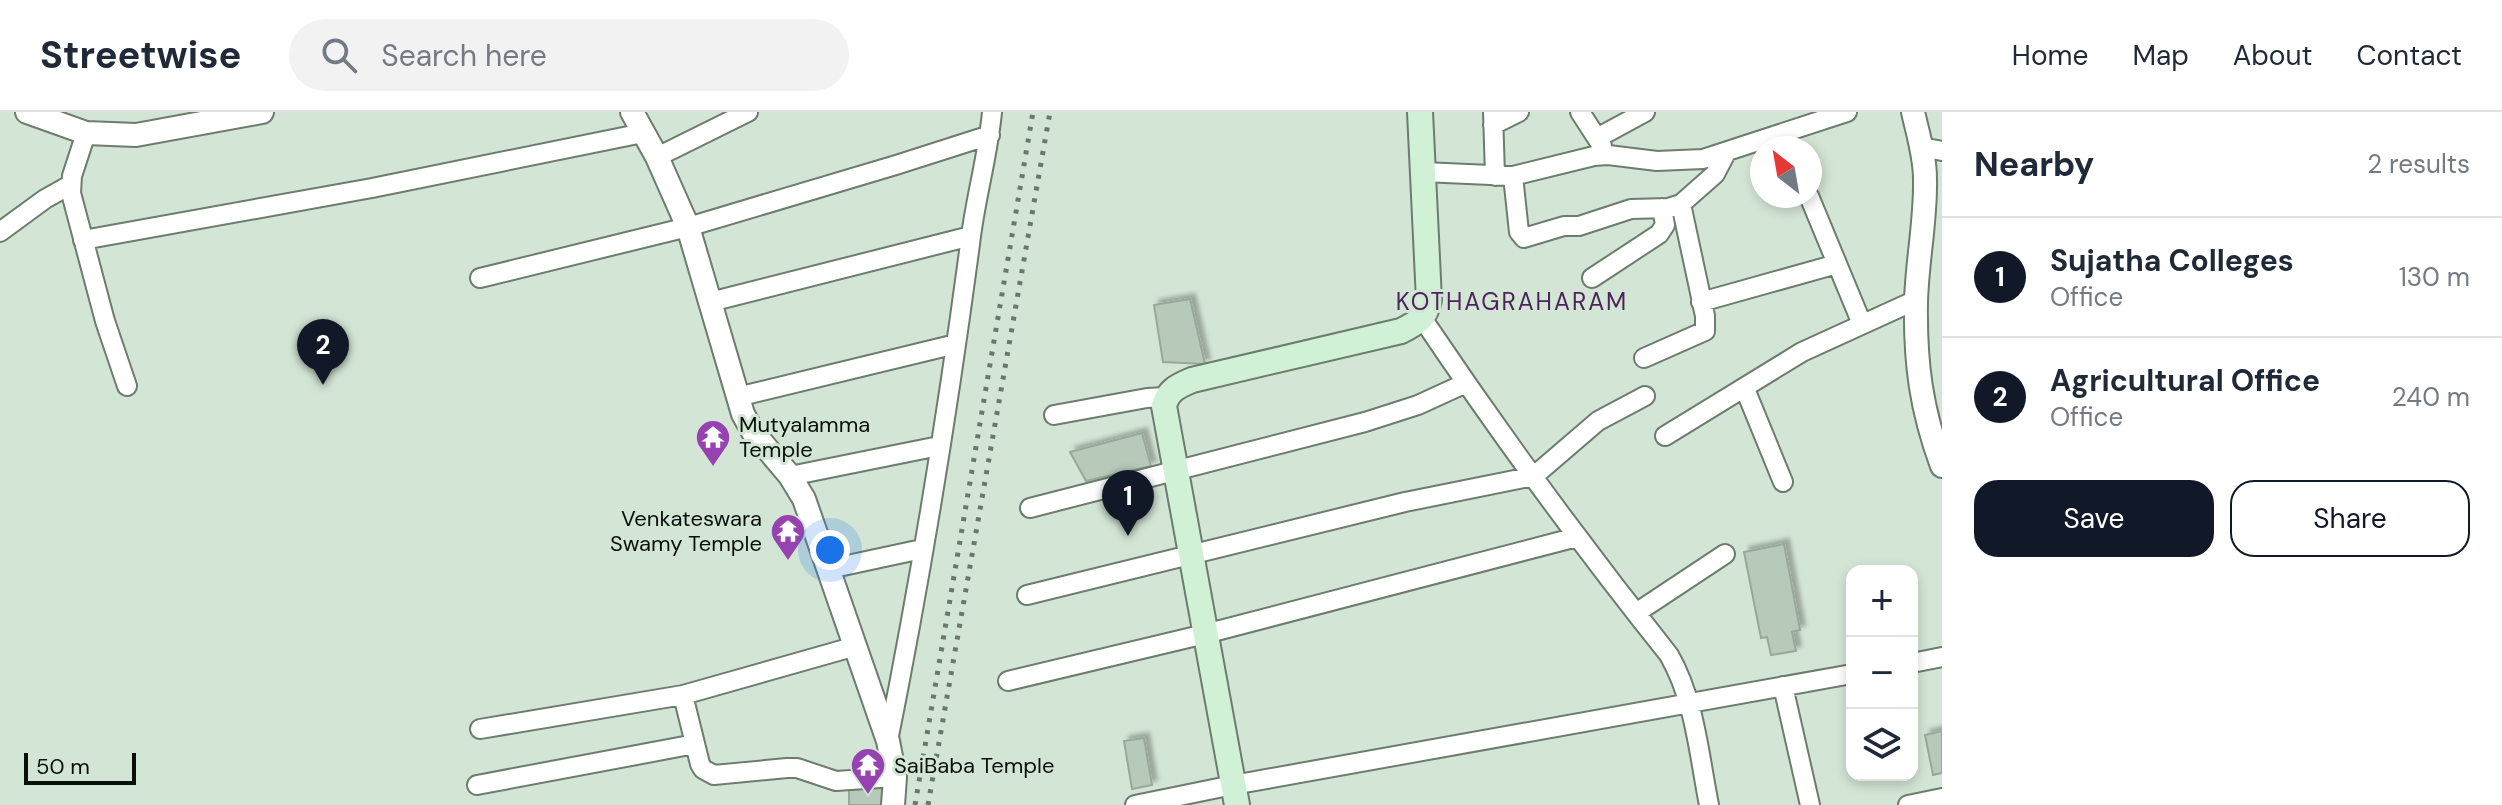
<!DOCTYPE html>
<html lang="en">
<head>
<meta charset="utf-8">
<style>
  :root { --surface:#fff; --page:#f2f2f3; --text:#1f2937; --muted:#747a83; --line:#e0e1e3; --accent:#111827 }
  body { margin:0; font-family:"DM Sans",sans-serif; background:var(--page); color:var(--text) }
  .controls { position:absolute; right:24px; bottom:24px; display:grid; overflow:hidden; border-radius:16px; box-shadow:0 4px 12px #0003 }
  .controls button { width:72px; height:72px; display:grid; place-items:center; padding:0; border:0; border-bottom:2px solid var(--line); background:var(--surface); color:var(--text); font:40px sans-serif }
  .compass { position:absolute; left:1750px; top:24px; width:72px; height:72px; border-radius:50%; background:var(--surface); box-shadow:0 4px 12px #0003; rotate:329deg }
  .scale { position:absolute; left:24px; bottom:20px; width:112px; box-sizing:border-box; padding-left:8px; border:4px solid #090f09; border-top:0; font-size:22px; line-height:28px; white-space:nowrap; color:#090f09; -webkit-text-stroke:6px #d3e5d5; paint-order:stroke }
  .you { position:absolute; left:830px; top:438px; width:28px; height:28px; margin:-20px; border:6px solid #fff; border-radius:50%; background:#1a73e8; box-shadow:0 0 0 12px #1a73e833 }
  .badge { display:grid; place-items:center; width:52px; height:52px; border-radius:50%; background:var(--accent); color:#fff; font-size:26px; font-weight:700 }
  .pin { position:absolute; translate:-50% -66px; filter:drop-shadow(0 2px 4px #0008) }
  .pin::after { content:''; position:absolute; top:42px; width:28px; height:24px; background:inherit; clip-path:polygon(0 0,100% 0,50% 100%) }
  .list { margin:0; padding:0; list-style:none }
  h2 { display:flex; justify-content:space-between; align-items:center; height:104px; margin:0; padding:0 32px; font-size:34px }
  h2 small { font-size:26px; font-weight:400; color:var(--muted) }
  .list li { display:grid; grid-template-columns:52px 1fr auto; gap:24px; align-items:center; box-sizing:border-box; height:120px; padding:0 32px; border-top:2px solid var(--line) }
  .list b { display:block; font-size:30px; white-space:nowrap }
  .list p { margin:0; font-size:26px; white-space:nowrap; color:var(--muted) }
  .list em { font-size:26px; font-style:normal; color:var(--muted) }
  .actions { display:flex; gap:16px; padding:24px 32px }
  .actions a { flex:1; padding:18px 0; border:2px solid var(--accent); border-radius:24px; text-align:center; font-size:28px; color:var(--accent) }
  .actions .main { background:var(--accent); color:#fff }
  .icon { flex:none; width:44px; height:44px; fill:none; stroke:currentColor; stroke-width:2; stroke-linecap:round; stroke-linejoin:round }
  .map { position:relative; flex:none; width:1942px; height:693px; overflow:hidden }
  header { display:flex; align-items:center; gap:48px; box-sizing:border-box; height:112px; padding:0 40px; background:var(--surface); border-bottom:2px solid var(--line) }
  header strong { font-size:38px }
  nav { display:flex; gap:44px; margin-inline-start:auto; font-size:28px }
  .search { width:560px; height:72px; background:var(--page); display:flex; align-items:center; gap:20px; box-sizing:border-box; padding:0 28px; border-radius:44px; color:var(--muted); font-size:30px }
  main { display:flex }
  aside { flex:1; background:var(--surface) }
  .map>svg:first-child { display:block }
  .building { fill:#b7c9b9; stroke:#98a99a; stroke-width:2; filter:url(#shadow) }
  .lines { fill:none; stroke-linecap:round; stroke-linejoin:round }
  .minor-casing { stroke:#6c7c6d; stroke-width:22 }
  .tertiary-casing { stroke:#6c7c6d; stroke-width:26 }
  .secondary-casing { stroke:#6c7c6d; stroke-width:28 }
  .minor { stroke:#fff; stroke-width:18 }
  .tertiary { stroke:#fff; stroke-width:22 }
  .secondary { stroke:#d1f1d7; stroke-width:24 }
  .rail { stroke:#6b776c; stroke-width:5; stroke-dasharray:4 8; stroke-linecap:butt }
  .labels { text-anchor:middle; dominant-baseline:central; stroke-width:6; stroke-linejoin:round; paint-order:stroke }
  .poi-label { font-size:22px; fill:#090f09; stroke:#d3e5d5; text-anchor:start }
  .neighbourhood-label { font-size:24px; letter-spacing:2px; fill:#4c2459; stroke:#d3e5d5 }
</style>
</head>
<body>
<header>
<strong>Streetwise</strong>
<div class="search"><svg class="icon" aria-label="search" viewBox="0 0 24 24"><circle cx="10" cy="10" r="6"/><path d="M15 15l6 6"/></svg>Search here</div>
<nav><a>Home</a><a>Map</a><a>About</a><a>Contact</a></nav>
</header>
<main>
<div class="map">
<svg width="1942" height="693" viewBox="0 0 1942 693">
  <defs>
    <filter id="shadow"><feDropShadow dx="5" dy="-5" stdDeviation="2" flood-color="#0004"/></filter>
  </defs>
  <rect width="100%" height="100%" fill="#d3e5d5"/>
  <path class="building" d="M1190,187L1205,252L1163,250L1154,193Z
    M1142,321L1151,354L1086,369L1070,340Z
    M1784,432L1800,518L1792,520L1796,539L1771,543L1767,525L1761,526L1744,440Z
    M1942,619V661L1933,663L1925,623Z
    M1144,626L1152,673L1132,677L1124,629Z
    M849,675H888L886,693H849Z"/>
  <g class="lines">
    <g class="minor-casing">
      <path id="minor" d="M1493,0L1495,64
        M1580,0L1602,34
        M1493,13L1519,0
        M86,21L72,64L71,81L105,209L127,274
        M1597,26L1645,0
        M1921,35L1942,39
        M657,45L748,0
        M1423,60L1513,64L1594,44L1608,43L1657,49L1703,47L1847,0
        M1513,64L1519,120L1524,126L1564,114H1579L1631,97L1668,96L1681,92L1715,62L1726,41
        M1809,84L1862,212
        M0,120L45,87L70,73
        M83,128L372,76L643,21
        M480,166L688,115L896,53L990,23
        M1592,166L1659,122L1665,113L1662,96
        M710,190L971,124
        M1701,190L1837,152
        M1422,206C1500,322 1582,434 1669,543C1695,588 1699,643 1709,693
        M1644,246L1705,219V204L1681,92
        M1745,277L1783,370
        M737,285L956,232
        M1054,303L1147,286L1166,285
        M1665,324L1802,240L1916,188
        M790,364L939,334
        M1030,396L1365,310L1418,293L1466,271
        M829,457L922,437
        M1027,483L1405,390L1534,364L1598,309L1645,284
        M1636,501L1725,442
        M1912,551L1942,545
        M1008,569L1205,522L1577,425
        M1783,574L1810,693
        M683,583L700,652L703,657L714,663L787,656H797L836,669L895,665
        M480,617L683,583L856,534
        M888,629C921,464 948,298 970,132C975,87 988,44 992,0
        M477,673L695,632
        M1135,693L1233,673L1852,562
        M1908,693L1942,686"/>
    </g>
    <g class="tertiary-casing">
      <path id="tertiary" d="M27,0L86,21L136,23L262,0
        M632,0L657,45L688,115L743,302L753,320L790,364L804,387L888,629L895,665L893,693
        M1913,0C1918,22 1925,44 1925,67C1926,108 1917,149 1916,190C1915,251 1921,297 1942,354"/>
    </g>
    <g class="secondary-casing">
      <path id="secondary" d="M1237,693L1164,294C1168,278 1178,274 1192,268L1401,219C1417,211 1426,206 1429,188L1420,0"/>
    </g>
    <use href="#minor" class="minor"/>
    <use href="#tertiary" class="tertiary"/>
    <use href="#secondary" class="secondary"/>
    <path class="rail" d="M915,693L1033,0
      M928,693L1050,0"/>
  </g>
  <defs>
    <g id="temple-pin" transform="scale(1.8)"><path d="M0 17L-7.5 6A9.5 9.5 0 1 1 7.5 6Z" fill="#9643b1" stroke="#d3e5d5"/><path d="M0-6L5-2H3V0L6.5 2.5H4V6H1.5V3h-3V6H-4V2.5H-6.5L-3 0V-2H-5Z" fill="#fff"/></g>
  </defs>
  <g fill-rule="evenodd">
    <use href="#temple-pin" x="713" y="325"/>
    <use href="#temple-pin" x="788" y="419"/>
    <use href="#temple-pin" x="868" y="653"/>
  </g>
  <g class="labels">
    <g class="poi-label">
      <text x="739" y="312">Mutyalamma<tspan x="739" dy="25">Temple</tspan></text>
      <text x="762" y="406" text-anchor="end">Venkateswara<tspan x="762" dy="25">Swamy Temple</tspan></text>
      <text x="894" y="653">SaiBaba Temple</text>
    </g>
    <g class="neighbourhood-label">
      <text x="1512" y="189">KOTHAGRAHARAM</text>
    </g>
  </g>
</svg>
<div class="controls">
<button>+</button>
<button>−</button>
<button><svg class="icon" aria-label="layers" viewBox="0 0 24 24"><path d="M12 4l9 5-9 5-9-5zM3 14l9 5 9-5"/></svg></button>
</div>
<svg class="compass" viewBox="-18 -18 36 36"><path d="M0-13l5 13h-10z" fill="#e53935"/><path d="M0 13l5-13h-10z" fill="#747a83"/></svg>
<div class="scale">50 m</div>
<div class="you"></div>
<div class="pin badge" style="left:1128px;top:424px">1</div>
<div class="pin badge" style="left:323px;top:273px">2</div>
</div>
<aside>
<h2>Nearby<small>2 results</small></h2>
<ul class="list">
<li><span class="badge">1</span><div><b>Sujatha Colleges</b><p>Office</p></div><em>130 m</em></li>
<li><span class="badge">2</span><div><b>Agricultural Office</b><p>Office</p></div><em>240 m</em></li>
</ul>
<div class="actions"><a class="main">Save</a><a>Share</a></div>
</aside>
</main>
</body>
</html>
